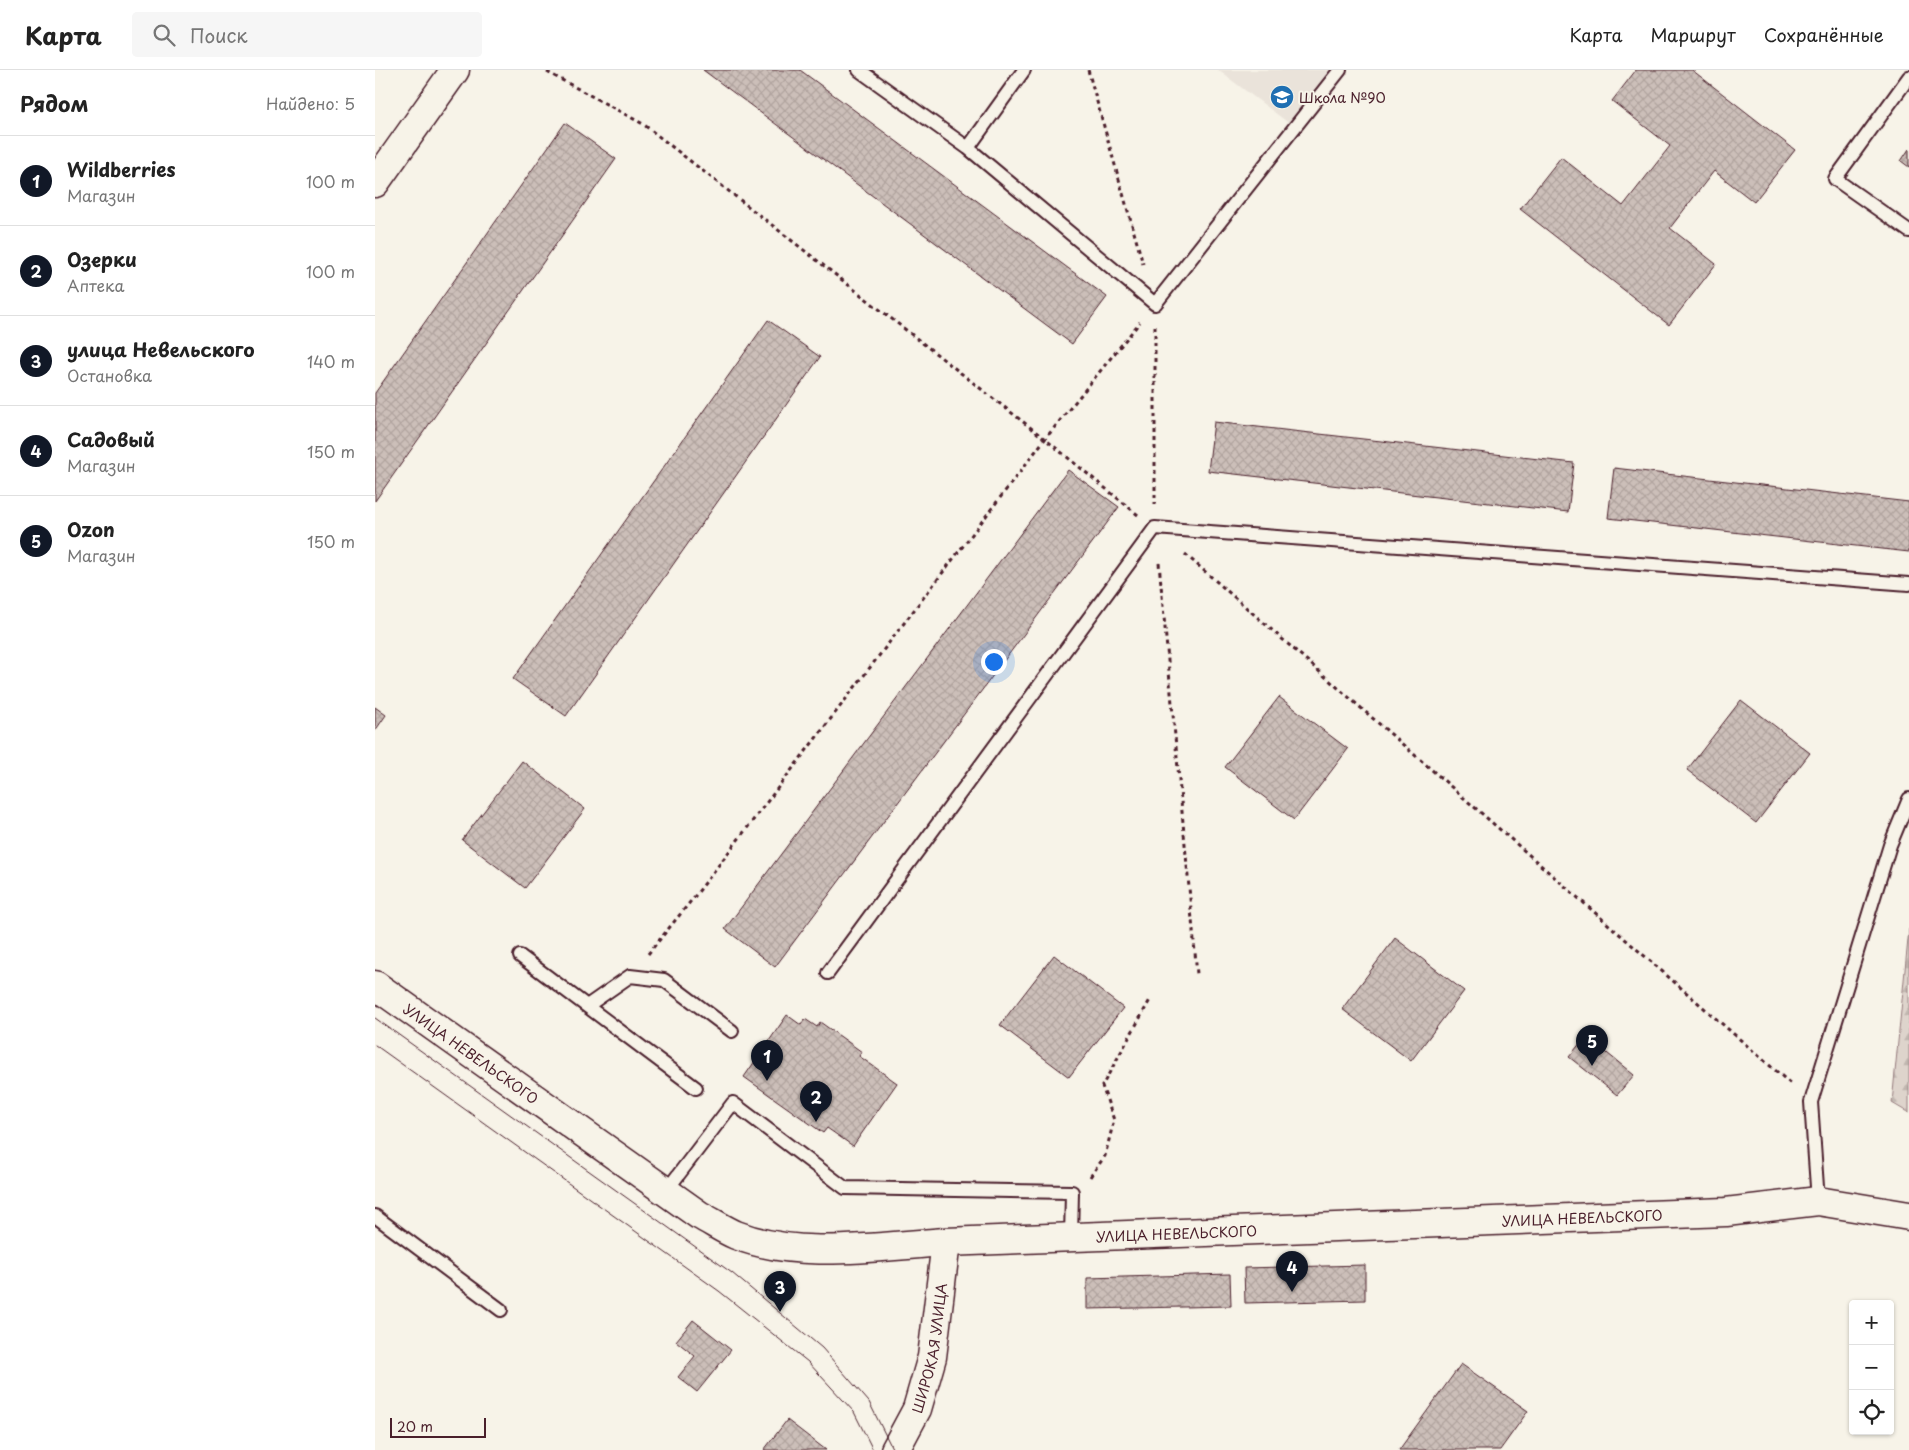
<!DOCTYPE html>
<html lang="ru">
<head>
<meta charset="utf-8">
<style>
  :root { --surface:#fff; --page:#f6f6f6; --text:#222; --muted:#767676; --line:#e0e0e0; --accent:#111827 }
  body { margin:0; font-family:"Playpen Sans",sans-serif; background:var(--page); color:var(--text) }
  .controls { position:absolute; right:15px; bottom:15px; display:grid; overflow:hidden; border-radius:5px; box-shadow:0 1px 4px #0004 }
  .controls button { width:45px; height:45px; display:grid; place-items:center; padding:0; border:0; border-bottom:1px solid var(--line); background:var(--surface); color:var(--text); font:25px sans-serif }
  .scale { position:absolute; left:15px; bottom:12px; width:96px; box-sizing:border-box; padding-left:5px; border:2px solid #4a1f2b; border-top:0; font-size:14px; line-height:18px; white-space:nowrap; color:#4a1f2b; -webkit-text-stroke:4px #f7f3e8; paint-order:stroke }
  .you { position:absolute; left:618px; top:591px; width:18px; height:18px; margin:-12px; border:4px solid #fff; border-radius:50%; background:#1a73e8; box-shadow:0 0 0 8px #1a73e833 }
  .badge { display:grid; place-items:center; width:32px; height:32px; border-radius:50%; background:var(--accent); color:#fff; font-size:16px; font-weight:700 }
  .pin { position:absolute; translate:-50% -41px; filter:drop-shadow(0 1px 2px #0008) }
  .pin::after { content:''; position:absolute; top:26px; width:18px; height:15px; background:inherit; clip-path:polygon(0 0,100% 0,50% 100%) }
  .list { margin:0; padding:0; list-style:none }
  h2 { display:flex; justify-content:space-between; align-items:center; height:65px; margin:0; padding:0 20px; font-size:21px }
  h2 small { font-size:16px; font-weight:400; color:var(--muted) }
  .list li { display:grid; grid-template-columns:32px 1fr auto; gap:15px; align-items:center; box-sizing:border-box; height:90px; padding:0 20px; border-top:1px solid var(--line) }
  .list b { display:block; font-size:19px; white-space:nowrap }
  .list p { margin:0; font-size:16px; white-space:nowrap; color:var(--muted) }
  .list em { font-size:16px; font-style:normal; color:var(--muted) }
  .icon { flex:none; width:28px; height:28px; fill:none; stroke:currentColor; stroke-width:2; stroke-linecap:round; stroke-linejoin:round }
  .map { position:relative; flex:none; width:1534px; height:1380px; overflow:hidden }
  header { display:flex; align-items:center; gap:30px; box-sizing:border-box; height:70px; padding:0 25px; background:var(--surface); border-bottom:1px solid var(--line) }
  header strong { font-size:24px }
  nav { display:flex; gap:28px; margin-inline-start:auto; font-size:18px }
  .search { width:350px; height:45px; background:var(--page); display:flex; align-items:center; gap:12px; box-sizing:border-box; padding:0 18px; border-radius:5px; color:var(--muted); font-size:19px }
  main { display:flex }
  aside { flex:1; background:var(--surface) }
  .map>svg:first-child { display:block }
  .built { fill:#eae3da }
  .forest { fill:url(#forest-firs); stroke:#947a7c }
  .building { fill:url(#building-cross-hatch); stroke:#4a1f2b }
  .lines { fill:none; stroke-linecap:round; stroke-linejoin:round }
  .lane-casing { stroke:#4a1f2b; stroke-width:16 }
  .secondary-casing { stroke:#4a1f2b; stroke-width:31 }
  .path { stroke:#4a1f2b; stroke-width:3; stroke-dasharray:4 4; stroke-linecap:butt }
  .lane { stroke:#f7f3e8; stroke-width:12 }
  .secondary { stroke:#f7f3e8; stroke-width:28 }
  .tram { stroke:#4a1f2b; stroke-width:1 }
  .labels { text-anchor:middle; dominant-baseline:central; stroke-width:4; stroke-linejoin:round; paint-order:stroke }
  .poi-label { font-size:14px; fill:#4a1f2b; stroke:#f7f3e8; text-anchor:start }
  .street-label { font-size:14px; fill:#4a1f2b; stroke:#f7f3e8 }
</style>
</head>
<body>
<header>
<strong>Карта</strong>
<div class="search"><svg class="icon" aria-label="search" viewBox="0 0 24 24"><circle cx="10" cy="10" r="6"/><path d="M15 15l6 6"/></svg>Поиск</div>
<nav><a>Карта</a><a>Маршрут</a><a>Сохранённые</a></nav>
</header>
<main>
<aside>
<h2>Рядом<small>Найдено: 5</small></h2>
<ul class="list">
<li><span class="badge">1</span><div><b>Wildberries</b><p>Магазин</p></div><em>100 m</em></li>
<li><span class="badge">2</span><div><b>Озерки</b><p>Аптека</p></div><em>100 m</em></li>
<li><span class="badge">3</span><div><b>улица Невельского</b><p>Остановка</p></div><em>140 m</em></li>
<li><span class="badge">4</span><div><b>Садовый</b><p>Магазин</p></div><em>150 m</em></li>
<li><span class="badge">5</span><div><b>Ozon</b><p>Магазин</p></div><em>150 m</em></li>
</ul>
</aside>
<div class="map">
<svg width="1534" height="1380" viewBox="0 0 1534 1380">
  <defs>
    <pattern id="forest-firs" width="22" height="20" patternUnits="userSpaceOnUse" patternTransform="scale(1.25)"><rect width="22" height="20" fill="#ded4cc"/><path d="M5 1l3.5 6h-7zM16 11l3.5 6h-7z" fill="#c0b6af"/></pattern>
    <pattern id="building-cross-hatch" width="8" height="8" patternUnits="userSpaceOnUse" patternTransform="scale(1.25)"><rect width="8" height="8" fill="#ccbfb9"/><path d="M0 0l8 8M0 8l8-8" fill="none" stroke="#b1a49f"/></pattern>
  </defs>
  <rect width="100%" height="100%" fill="#f7f3e8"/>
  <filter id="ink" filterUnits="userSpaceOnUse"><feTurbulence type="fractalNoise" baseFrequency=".02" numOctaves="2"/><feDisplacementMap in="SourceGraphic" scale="10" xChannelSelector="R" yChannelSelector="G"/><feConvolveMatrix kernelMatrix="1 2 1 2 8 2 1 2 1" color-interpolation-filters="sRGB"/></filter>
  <g filter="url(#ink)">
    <path class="built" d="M843,0H955L915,54Z"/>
    <path class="forest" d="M1534,859V1043L1517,1033Z"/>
    <path class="building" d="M328,0H425L732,227L697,274Z
      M1261,0H1317L1420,80L1379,132L1339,101L1295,158L1341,194L1294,255L1145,139L1186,87L1248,136L1295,76L1237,31Z
      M190,53L241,89L0,431V323Z
      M1534,79V97L1526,91Z
      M393,250L445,287L191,646L138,609Z
      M839,352L1199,393L1193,442L833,401Z
      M1239,398L1534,432V482L1233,448Z
      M693,400L744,437L400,897L350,859Z
      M904,627L973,679L919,750L850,697Z
      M1366,630L1435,683L1381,753L1312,700Z
      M0,637L11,645L0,661Z
      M147,691L210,739L150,818L87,770Z
      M1020,868L1089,921L1036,991L967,939Z
      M679,885L748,938L694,1007L625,955Z
      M412,945L426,955L430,949L442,957L445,952L487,982L484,986L522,1013L478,1076L452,1058L448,1063L369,1007Z
      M1211,966L1259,1005L1242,1025L1194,987Z
      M990,1195V1230L870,1233L869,1198Z
      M855,1204L856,1236L712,1239V1208Z
      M318,1250L356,1280L322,1322L303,1307L320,1286L301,1271Z
      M1086,1294L1153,1341L1125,1380H1024Z
      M412,1350L451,1380H389Z"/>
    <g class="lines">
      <g class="lane-casing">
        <path id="lane" d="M484,0L593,78L780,234L965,0
          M1534,7L1460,109L1534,161
          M593,78L649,0
          M145,886L321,1018
          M453,903L780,458L1534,514
          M212,936L255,906L289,910L357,961
          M291,1121L358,1033L470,1118L697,1122L696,1167
          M1443,1131L1436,1032L1515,775L1534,729
          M0,1146L126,1240"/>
      </g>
      <g class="secondary-casing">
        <g id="secondary">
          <path d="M0,113L80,0"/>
          <path id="s1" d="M0,915L324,1145C336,1151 349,1160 361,1165C424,1190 505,1176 571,1172L1351,1142L1443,1131L1534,1146"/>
          <path id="s2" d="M520,1380L542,1339L557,1287L571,1172"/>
        </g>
      </g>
      <path class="path" d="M713,0L768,194
        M172,2L268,54L670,369L763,445
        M780,256V435
        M810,484L1417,1015
        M784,493L822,904
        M273,884L320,826L670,369L765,252
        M715,1107L730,1086L739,1050L727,1016L775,930"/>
      <use href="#lane" class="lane"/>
      <use href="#secondary" class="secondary"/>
      <path class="tram" d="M0,948L357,1203L447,1278L494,1332L518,1380
        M0,975L344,1221L433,1292L479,1342L498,1380"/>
    </g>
  </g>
  <defs>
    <g id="school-disc" transform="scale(1.25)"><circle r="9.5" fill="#1f6fb2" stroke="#f7f3e8"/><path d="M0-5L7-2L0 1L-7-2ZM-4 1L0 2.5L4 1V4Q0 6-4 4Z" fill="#fff"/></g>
  </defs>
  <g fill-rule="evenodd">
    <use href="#school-disc" x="907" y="27"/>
  </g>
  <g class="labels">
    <g class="poi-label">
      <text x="924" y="27">Школа №90</text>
    </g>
    <g class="street-label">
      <text stroke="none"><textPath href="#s1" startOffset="118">УЛИЦА НЕВЕЛЬСКОГО</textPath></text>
      <text stroke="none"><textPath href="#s1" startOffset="1288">УЛИЦА НЕВЕЛЬСКОГО</textPath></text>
      <text stroke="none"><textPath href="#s1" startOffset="882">УЛИЦА НЕВЕЛЬСКОГО</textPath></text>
      <text stroke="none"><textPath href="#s2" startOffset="109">ШИРОКАЯ УЛИЦА</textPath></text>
    </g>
  </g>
</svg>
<div class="controls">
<button>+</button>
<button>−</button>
<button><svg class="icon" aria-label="locate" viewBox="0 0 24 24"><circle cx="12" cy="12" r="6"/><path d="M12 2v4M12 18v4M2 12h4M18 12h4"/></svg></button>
</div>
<div class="scale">20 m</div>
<div class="you"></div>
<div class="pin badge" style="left:392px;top:1011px">1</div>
<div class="pin badge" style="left:441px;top:1052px">2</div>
<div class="pin badge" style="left:405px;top:1242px">3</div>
<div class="pin badge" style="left:917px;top:1222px">4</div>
<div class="pin badge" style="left:1217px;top:996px">5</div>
</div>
</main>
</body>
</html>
